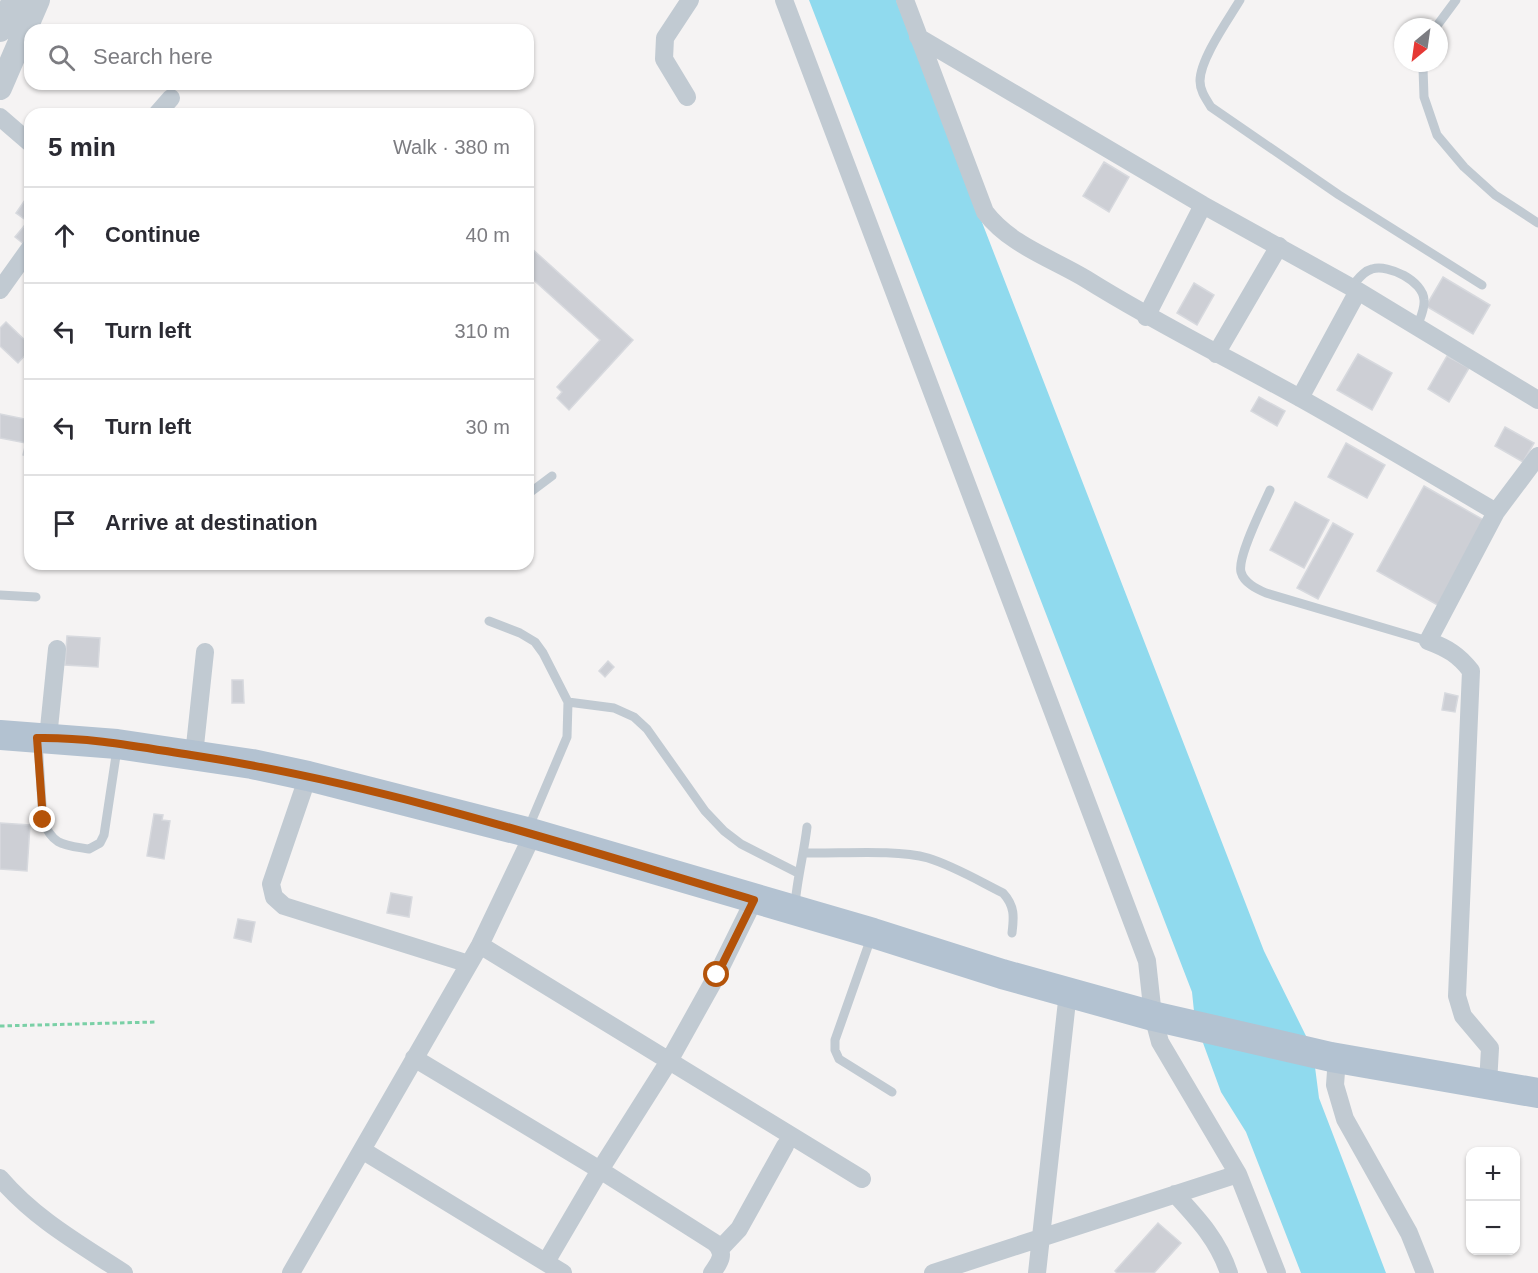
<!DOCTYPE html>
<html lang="en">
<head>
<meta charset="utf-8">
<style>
  :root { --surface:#fff; --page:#f7f7f7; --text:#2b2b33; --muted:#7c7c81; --line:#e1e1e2 }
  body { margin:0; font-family:Helvetica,sans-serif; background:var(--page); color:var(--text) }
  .controls { position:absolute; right:18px; bottom:18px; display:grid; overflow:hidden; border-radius:12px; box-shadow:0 2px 4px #0004 }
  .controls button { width:54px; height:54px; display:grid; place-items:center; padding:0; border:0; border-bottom:2px solid var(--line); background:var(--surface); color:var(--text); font:30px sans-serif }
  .compass { position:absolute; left:1394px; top:18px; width:54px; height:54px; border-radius:50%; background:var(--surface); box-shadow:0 2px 4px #0004; rotate:209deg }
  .stop { position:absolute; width:18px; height:18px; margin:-14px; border:4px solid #b45309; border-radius:50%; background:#fff }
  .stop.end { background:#b45309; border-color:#fff; box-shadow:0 2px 6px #0008 }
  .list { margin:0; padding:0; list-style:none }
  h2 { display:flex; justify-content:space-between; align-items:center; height:78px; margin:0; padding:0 24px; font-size:26px }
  h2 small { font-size:20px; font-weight:400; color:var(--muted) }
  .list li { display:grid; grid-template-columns:39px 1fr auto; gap:18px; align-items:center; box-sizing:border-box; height:96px; padding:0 24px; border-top:2px solid var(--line) }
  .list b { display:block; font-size:22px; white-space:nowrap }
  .list em { font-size:20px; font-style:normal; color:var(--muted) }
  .icon { flex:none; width:33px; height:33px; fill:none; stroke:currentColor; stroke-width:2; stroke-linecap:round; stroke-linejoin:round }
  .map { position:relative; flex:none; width:1538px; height:1273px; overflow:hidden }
  .search { position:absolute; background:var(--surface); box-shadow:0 2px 4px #0004; left:24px; top:24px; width:510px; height:66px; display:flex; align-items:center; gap:15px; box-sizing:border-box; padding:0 21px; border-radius:18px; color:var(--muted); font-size:22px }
  .panel { position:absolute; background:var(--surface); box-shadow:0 2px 4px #0004; left:24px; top:108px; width:510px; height:462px; border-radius:18px }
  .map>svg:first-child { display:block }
  .water { fill:#90daee }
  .building { fill:#cdcfd5; stroke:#d7d9de; stroke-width:1.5 }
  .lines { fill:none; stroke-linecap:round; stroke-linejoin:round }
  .path { stroke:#7ad0a6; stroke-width:3; stroke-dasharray:4.5 3; stroke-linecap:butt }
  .service { stroke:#c1cad2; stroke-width:9 }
  .minor { stroke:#c1cad2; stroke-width:18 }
  .tertiary { stroke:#c1cad2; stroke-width:24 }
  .primary { stroke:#b3c2d1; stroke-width:30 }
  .route { stroke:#b45309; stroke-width:8 }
</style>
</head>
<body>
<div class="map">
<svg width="1538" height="1273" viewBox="0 0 1538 1273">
  <rect width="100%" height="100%" fill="#f5f3f3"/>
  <path class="water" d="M809,0H896L1264,951L1307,1038L1315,1067L1319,1098L1386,1273H1301L1246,1132L1221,1092L1195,1021L1192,992Z"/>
  <path class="building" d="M1104,162L1129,177L1109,212L1083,196Z
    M25,200L30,204V223L16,213Z
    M24,226L30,231V239L25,245L15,237Z
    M530,247L633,340L569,410L557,398L562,392L557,387L600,340L528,275V249Z
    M1443,277L1490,305L1473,334L1426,306Z
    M1194,283L1214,295L1197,325L1177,313Z
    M6,322L30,345V350L18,363L0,346V328Z
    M1358,354L1392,373L1372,410L1337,390Z
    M1447,356L1469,368L1449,402L1428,389Z
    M1259,397L1285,411L1277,426L1251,411Z
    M0,414L30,420V456L23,455L26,443L0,438Z
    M1505,427L1534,443L1523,462L1495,446Z
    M1346,443L1385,465L1367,498L1328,477Z
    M1424,486L1489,523L1441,607L1377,571Z
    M1295,502L1329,520L1304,568L1270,550Z
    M1333,523L1353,534L1318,599L1297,588Z
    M67,636L100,638L98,667L65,665Z
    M608,661L614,667L605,677L599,671Z
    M232,680H243L244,703H232Z
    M1445,693L1458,696L1455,712L1442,710Z
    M154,814L163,815L162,820L170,821L164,859L147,856Z
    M0,823L30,825L27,871L0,869Z
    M391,893L412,897L409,917L387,913Z
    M238,919L255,922L251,942L234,938Z
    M1158,1223L1181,1243L1154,1273H1117L1115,1271Z"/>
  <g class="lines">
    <path class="path" d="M0,1026L155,1022"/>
    <path class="service" d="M1240,0C1228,20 1200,59 1200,81C1200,91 1206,99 1211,107L1339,195L1482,285
      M1436,27L1456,0
      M1425,63L1423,68L1424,97L1437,135L1464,167L1495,195L1538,223
      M1351,287C1357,281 1363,271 1372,269C1389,264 1423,281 1424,300C1425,309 1420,318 1417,327
      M1270,490C1263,506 1237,557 1241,572C1244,583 1257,589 1266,593L1428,641
      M528,494L552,476
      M0,595L36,597
      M489,621L520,633L535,642L543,653L568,702L567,737L528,829
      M568,702L614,708L634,717L647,729L705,811L724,831L741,844L798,873
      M38,741L43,820C52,846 65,845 89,849L100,843L104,835L117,749
      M804,853C839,854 895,849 928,858C954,866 979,881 1003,893C1015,906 1014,917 1012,933
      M795,905C797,879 804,853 807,827
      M872,935L835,1040V1050L839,1059L892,1092"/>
    <path class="minor" d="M784,0L1147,961L1153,1016L1160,1042L1238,1174L1277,1273
      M905,0L985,212C1010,245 1051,258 1086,279C1156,323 1228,358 1300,398C1366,435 1431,474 1496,512
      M918,37L1203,205L1358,291L1538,400
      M687,97L664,59L665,38L690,0
      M157,114L171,98
      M0,117L30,143
      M0,290L30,248
      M1146,317L1203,205
      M1216,354L1279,246
      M1300,398L1358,291
      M48,738L57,649
      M194,755L205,652
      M308,776L271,884L274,897L284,906L469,964
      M480,945L862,1179
      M414,1058L600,1170L715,1243C726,1253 720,1262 712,1273
      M1337,1058L1335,1085L1345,1119L1409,1233L1425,1273
      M1488,1084L1490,1048L1463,1016L1457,996L1471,671C1459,655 1447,648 1428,641L1496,512L1538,456
      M362,1150L563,1273
      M0,1178C35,1219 80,1244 124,1273
      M1175,1194C1198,1219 1218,1240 1229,1273
      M721,1248L739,1229L785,1146
      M546,1262L600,1170L669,1061L717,975L754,900
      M291,1273L480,945L533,834
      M933,1273L1238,1174
      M1037,1273L1068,992"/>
    <path class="tertiary" d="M0,30L14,0
      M0,88L38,0"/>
    <path class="primary" d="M0,735L117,744L252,764L308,776L527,832L873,933L1002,974L1153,1016L1331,1057L1538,1093"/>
  </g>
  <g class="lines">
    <path class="route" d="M43,820L37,738C89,737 140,747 191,755C382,784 568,845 754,900L717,975"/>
  </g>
</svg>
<div class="controls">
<button>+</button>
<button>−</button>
</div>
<svg class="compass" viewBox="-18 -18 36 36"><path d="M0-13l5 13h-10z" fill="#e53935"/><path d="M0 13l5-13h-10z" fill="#7c7c81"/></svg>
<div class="stop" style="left:717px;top:975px"></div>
<div class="stop end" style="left:43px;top:820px"></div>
<div class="search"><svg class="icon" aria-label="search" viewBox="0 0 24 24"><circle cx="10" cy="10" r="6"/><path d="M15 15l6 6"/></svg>Search here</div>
<section class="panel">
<h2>5 min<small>Walk · 380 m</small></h2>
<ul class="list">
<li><svg class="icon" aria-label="ahead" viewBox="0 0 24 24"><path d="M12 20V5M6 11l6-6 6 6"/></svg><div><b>Continue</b></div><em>40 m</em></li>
<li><svg class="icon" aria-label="left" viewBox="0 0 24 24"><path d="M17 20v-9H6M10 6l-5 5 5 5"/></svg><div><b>Turn left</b></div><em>310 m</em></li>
<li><svg class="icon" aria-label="left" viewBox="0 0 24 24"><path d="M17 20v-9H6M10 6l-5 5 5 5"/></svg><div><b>Turn left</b></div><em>30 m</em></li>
<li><svg class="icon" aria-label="arrive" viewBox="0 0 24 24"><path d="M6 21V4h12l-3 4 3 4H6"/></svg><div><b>Arrive at destination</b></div></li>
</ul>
</section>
</div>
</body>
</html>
